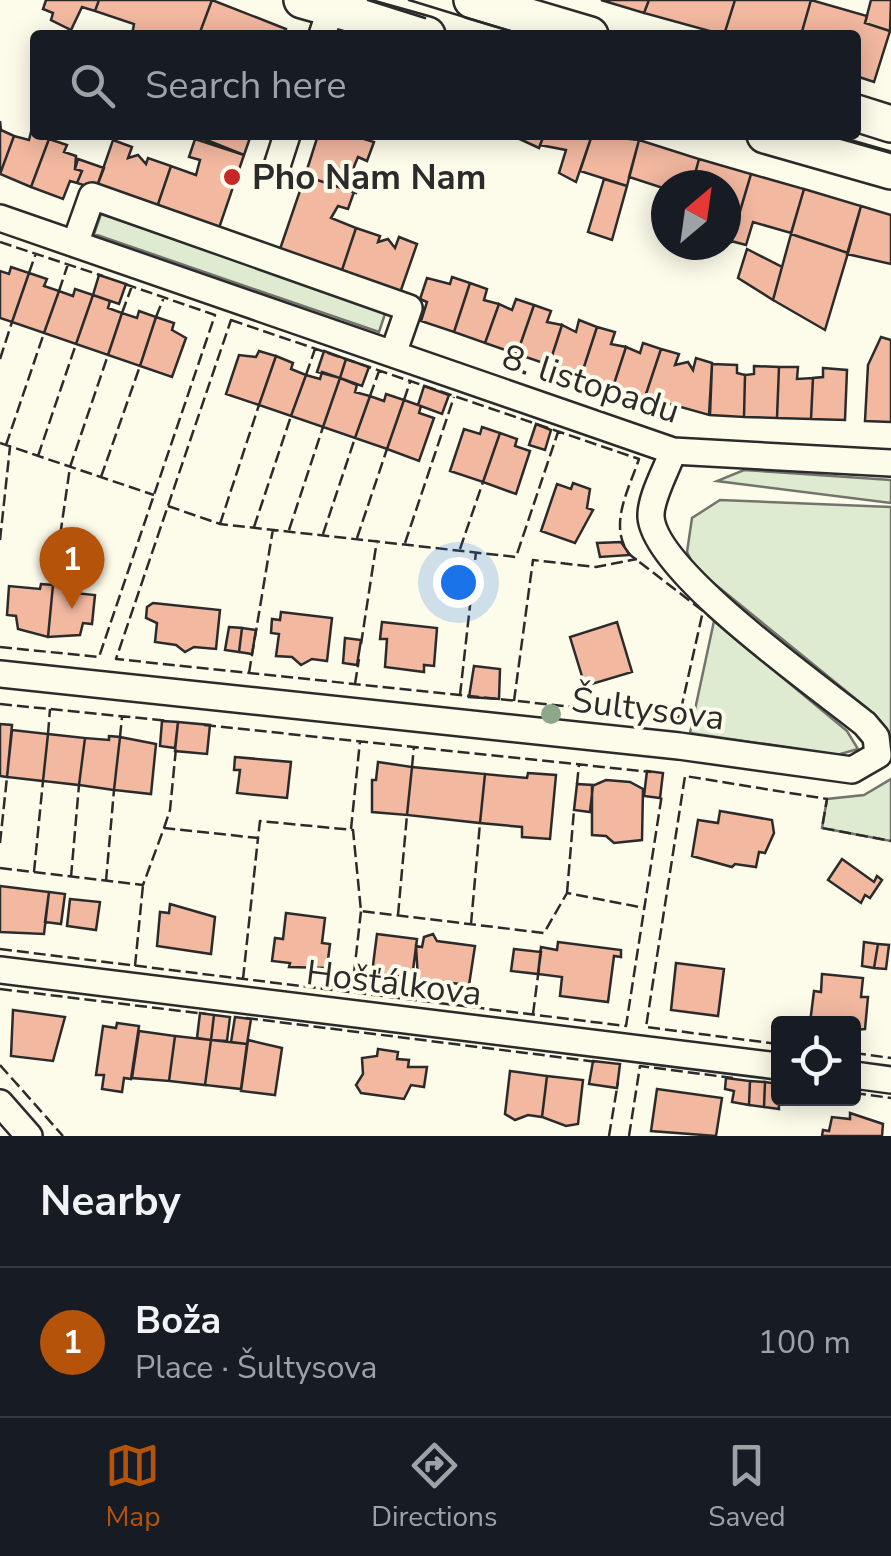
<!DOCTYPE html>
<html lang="en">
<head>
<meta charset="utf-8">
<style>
  :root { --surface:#171b24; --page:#20242c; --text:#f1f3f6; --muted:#9ea1a6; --line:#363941; --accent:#b45309 }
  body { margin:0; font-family:"Nunito Sans",sans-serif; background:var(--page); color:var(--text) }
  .controls { position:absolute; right:30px; bottom:30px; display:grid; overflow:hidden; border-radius:10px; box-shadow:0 5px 25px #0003 }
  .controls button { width:90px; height:90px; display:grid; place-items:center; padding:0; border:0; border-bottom:2px solid var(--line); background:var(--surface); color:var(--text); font:50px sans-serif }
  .compass { position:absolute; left:651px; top:170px; width:90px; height:90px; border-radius:50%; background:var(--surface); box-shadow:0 5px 25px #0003; rotate:29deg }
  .you { position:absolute; left:458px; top:582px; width:35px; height:35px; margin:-25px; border:8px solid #fff; border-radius:50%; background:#1a73e8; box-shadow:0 0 0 15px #1a73e833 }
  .badge { display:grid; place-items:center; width:65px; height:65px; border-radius:50%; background:var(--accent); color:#fff; font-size:32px; font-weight:700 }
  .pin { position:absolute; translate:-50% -82px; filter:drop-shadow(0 2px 5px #0008) }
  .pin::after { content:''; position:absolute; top:52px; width:35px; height:30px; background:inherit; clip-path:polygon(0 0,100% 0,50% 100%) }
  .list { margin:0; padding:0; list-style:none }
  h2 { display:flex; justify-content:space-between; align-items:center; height:130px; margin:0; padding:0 40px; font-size:42px }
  h2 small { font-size:32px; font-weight:400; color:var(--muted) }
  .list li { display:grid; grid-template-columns:65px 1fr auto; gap:30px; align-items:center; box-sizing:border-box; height:150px; padding:0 40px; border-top:2px solid var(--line) }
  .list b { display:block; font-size:38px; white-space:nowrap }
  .list p { margin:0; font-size:32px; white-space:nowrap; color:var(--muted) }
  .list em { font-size:32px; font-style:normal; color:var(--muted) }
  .icon { flex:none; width:55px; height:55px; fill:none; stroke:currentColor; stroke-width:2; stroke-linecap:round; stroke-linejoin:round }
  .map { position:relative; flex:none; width:891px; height:1136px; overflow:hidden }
  .search { position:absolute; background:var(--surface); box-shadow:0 5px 25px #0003; left:30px; right:30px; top:30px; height:110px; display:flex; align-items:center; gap:25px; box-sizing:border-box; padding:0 35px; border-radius:10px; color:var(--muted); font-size:38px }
  .sheet { height:280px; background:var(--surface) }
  nav { display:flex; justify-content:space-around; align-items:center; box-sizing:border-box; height:140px; border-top:2px solid var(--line); background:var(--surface); font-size:28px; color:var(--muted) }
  nav a { display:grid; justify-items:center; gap:5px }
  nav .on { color:var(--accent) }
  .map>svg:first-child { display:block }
  .green { fill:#deebd1; stroke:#74746e; stroke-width:2.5 }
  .building { fill:#f2b8a0; stroke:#2b2b2b; stroke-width:2.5 }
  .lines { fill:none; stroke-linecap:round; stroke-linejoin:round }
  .street-casing { stroke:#2b2b2b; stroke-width:30 }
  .secondary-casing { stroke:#2b2b2b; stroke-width:40 }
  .street { stroke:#fdfbea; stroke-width:25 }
  .secondary { stroke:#fdfbea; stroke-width:35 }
  .tram { stroke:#2b2b2b; stroke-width:2.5 }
  .fence { stroke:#2b2b2b; stroke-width:2.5; stroke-dasharray:12 5; stroke-linecap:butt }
  .tree { fill:#8ea78a }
  .poi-dot { fill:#c62828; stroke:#fdfbea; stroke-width:4 }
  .labels { text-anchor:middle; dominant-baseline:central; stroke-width:8; stroke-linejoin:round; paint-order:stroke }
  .poi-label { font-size:35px; font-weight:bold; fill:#2b2b2b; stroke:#fdfbea; text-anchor:start }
  .street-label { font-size:35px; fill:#2b2b2b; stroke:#fdfbea }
</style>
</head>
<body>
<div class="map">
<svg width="891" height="1136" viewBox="0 0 891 1136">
  <rect width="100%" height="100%" fill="#fdfbea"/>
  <path class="green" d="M101,214L386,311L379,332L94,234Z
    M744,470L891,480V503L717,481Z
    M720,500L891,507V735L868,709L695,568L687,552L692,518Z
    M714,621L847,731L858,749L837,755L690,733Z
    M891,779V841L822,828L827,799L864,795Z"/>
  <path class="building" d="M46,0H99L95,11L82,7L71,30L51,20L53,13L43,9Z
    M99,0H212L199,35H132L134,24L95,11Z
    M212,0L286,29L284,35H199Z
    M601,0H649L644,13Z
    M649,0H735L724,35L644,13Z
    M735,0H811L801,35H724Z
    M811,0L867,16L865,23L890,31L874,82L856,76V35H801Z
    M871,0H891L890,31L865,23Z
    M0,121L1,130L14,136L0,174Z
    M31,132L49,139L31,187L0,174L14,136L29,140Z
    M194,135H251L244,155Z
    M318,135H351L374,142L367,161L358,157L353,169L363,173L356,193L305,176Z
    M511,135H544L539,148Z
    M544,135H592L576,182L559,173L566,150L540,145Z
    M592,135L639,140L627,186L580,171Z
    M49,139L67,145L64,152L76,156L75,169L82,171L77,183L70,181L63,199L31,187Z
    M195,139L244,155L218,231L156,210L171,166L196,175L200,160L189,157Z
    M113,140L132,147L128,158L138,155L146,164L148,158L171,166L156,210L96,189Z
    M639,140L699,159L692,185H666V189L629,177Z
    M78,159L104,168L96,189L77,183L82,171L75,169Z
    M699,159L751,174L731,242L726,241V185H692Z
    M751,174L804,189L791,233L753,222L746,245L731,241Z
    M305,176L354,192L348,209L338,206L331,218L356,228L341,273L279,252Z
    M604,179L627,186L612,240L588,232Z
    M804,189L861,206L848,253L791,234Z
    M861,206L891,215V264L847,254Z
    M356,228L380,236L378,242L388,239L395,248L399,237L417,244L400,293L341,273Z
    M791,234L848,253L825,330L773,300Z
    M747,249L782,267L773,300L738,278Z
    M11,267L29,273L12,322L0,318V271L9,274Z
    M29,273L47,279L44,286L59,291L44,333L12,322Z
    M99,275L126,284L119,304L93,295Z
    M452,277L470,283L454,332L421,321L427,302L420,299L427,278L450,284Z
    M470,283L487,289L484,300L499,304L485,343L454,332Z
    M75,289L93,295L76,344L44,333L59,291L73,296Z
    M93,295L110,301L108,308L122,313L108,355L76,344Z
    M516,299L534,305L517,354L485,343L499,304L512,310Z
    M534,305L551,311L547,322L562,325L549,365L517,354Z
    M139,311L156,317L140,366L108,355L122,313L137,318Z
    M156,317L174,323L172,330L186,338L172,377L140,366Z
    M579,320L597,327L581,376L549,365L562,325L576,332Z
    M597,327L615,332L611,344L626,347L613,387L581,376Z
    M881,337L891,340V422L865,421L868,365Z
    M643,343L661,349L645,397L613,387L626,347L640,353Z
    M661,349L679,354L675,365L688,362L693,370L696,358L712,363L709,415L645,397Z
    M259,351L276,356L259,405L226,394L239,355L256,357Z
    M324,351L346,359L340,378L317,372Z
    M276,356L293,363L291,369L306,375L291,416L259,405Z
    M346,359L369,367L362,386L340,378Z
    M712,364L737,365V373L745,375L744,417L710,415Z
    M754,366L779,367L777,418L744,417L745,375L754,374Z
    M779,367H798L797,379L813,378L811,419L777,418Z
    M823,368L847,370L845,420L811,419L813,378L823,377Z
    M322,372L340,378L323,427L291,416L306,375L320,379Z
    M340,378L357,385L355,392L370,396L355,438L323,427Z
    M424,386L449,395L442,414L418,405Z
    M386,394L404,400L387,449L355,438L370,396L384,401Z
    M404,400L421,406L419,413L434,418L419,461L387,449Z
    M536,424L551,430L545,450L529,445Z
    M482,427L500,433L483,482L450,471L464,429L480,434Z
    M500,433L517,439L515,446L530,451L516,494L483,482Z
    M573,483L590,489L587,508L593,510L575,543L541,531L557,484L571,489Z
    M621,542L630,555L600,557L597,543Z
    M41,584L53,585L48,637L18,629L16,616L7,615L9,586L40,589Z
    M53,585L65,586L64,592L95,595L92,624L83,623L80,635L48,637Z
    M153,603L220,610L216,649L194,647L185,652L176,645L155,642L157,623L146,618L147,607Z
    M281,612L332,618L327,661L312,659L301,665L292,657L276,656L279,634L271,633L272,619L280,620Z
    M382,622L437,628L434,666L424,665V672L385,667L387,639H380Z
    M617,622L632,672L585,686L570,637Z
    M229,627L242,628L239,652L225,650Z
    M242,628L256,630L252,654L239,652Z
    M345,638L361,640L357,665L343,663Z
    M474,666L500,669L499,699L469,697Z
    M162,721L178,722L175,748L160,746Z
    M178,722L210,725L207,754L175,751Z
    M0,724L12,725L7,777L0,776Z
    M12,730L48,734L43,781L7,777Z
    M48,734L85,738L79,785L43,781Z
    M109,736L120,737L114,790L79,785L85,738L109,740Z
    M120,737L156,744L151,794L114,790Z
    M235,757L291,762L287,798L237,793L240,770H234Z
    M378,762L412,767L407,815L372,812V780H376Z
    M412,767L485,774L480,823L407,815Z
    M647,771L663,773L660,798L644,796Z
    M528,773L556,775L550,839L522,837V827L480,823L485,774L527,778Z
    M606,780L630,782L643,789L642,840L614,843L606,836L592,835V786Z
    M577,784L593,785L590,812L574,810Z
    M720,811L772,820L774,833L765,853L759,852L756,867L735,864L732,867L692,856L698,820L718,823Z
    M842,859L874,882L877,876L882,880L870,898L865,895L861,903L828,880Z
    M0,886L49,892L44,934L0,932Z
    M49,892L65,894L61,924L45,922Z
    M70,899L100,902L96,930L67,926Z
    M170,904L215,917L211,954L157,946L160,912L169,913Z
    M286,913L325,918L322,943L330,944L327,968L289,967L290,963L272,961L275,938L283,939Z
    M377,934L417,939L412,978L372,973Z
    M433,934L437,941L475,946L469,985L418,979L416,946L422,947L424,937Z
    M558,942L621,950V957L614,956L608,1002L560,996L562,977L538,974L541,947L557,950Z
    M864,942L878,944L874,968L862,966Z
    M878,944L889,945L886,969L874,968Z
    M514,949L541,952L538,974L511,971Z
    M676,963L724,969L718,1016L671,1010Z
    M822,974L863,978L861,997H868L865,1029L854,1030V1024L810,1023L814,991L821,992Z
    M13,1010L65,1017L53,1061L11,1056Z
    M200,1013L214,1015L211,1040L197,1038Z
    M214,1015L230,1017L227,1041L211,1040Z
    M235,1017L251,1019L247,1044L231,1042Z
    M117,1023L139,1026L131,1079L124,1078L122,1092L102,1089L104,1075H96L103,1026L116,1028Z
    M139,1031L175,1036L169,1081L132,1078Z
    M175,1036L211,1040L205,1085L169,1081Z
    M211,1040L247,1044L241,1089L205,1085Z
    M248,1040L282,1048L275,1095L241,1091Z
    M378,1049L398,1052L397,1059L409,1060L408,1067H427L424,1087L411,1085L404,1099L361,1093L356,1085L363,1074L362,1058L377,1056Z
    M593,1061L620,1064L617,1088L589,1084Z
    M510,1071L547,1076L542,1117L528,1115L515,1120L505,1114Z
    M547,1076L583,1080L578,1124L566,1126L542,1117Z
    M726,1078L750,1081L749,1105L732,1102L734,1091L725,1089Z
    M750,1081L765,1082L764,1107L749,1105Z
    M765,1082L778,1084L779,1109L764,1107Z
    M657,1089L722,1098L716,1136L651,1131Z
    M850,1113L883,1124L882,1136H822L823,1130L829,1131L832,1117L850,1119Z"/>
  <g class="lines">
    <g class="street-casing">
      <path id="street" d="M322,35L332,5
        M277,166L287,135
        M0,218L673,451L891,463
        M75,244L92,196L409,308L393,354
        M0,674L679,746L852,770L878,755L876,737L865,724C818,686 655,572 651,517C650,498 667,469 673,451
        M0,970L778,1066
        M854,1075L891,1080
        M0,1103L29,1136"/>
    </g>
    <g class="secondary-casing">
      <path id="secondary" d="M302,0L427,35
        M472,0L590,35
        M856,113L891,124
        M765,135L891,171"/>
    </g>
    <use href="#street" class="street"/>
    <use href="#secondary" class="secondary"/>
    <path class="tram" d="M368,0L425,18
      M409,0L523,35
      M827,135L891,153"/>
    <path class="fence" d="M0,242L103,276
      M29,273L36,253
      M59,291L68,264
      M122,313L132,286
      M156,317L164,297
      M231,320L639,459C629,489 608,525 629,554L703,611L679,718L116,659Z
      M0,359L12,322
      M306,375L315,349
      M370,396L379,371
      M404,400L410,382
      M0,443L154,495
      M6,445L44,333
      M38,456L76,344
      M101,477L140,366
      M168,506L220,524L516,557L558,432
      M220,524L259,405
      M254,527L291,416
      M289,530L323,427
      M323,534L355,438
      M357,538L387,449
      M0,540L10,447
      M405,543L454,397
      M460,549L483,482
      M53,585L70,467L108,355
      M361,644L377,540
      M0,647L99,657L215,315L122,283
      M249,673L273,529
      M355,684L359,659
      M460,695L476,552
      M514,701L533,560L596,567L637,559
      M0,704L169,721
      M204,725L651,772
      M48,734L50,709
      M120,737L122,717
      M412,767L414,746
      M577,784L579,764
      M164,828L170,810L176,748
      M351,829L360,741
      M0,843L7,777
      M0,868L143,885L164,828L258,838L260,821L353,830L361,911L544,933L567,893L645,908
      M34,872L43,781
      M71,877L79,785
      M106,881L114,790
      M567,893L574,810
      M398,915L407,815
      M471,924L480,823
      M0,949L626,1026L662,794
      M135,966L143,885
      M243,979L258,838
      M0,989L206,1014
      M352,991L361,911
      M533,1014L539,968
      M246,1018L598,1062
      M778,1044L646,1027L685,776L827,799L822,828L891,841
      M854,1053L891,1058
      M0,1065L63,1136
      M854,1093L891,1098
      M609,1136L618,1082
      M629,1136L640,1066L733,1078"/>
  </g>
  <circle class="tree" cx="551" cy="714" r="10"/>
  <circle class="poi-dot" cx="232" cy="177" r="10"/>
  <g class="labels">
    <g class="poi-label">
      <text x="252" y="177">Pho Nam Nam</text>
    </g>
    <g class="street-label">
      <text transform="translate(591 384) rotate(18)">8. listopadu</text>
      <text transform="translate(648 709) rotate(7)">Šultysova</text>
      <text transform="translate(394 983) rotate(7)">Hošťálkova</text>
    </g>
  </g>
</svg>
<div class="controls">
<button><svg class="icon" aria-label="locate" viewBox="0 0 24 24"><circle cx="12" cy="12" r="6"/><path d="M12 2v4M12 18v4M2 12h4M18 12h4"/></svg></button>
</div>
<svg class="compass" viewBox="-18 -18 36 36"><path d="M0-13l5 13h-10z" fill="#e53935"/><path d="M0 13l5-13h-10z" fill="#9ea1a6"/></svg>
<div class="you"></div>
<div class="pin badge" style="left:72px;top:609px">1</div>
<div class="search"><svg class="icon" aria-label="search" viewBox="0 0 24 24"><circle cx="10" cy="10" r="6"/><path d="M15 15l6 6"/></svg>Search here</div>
</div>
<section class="sheet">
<h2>Nearby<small></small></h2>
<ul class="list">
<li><span class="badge">1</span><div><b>Boža</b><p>Place · Šultysova</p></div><em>100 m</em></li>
</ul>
</section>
<nav>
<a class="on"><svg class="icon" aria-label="map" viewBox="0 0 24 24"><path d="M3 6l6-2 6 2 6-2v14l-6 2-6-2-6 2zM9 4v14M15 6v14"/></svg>Map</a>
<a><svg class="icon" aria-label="directions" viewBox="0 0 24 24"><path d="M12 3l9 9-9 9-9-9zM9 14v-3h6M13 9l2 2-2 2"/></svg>Directions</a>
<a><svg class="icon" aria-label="saved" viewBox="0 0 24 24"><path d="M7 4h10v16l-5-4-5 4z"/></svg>Saved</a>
</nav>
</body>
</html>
